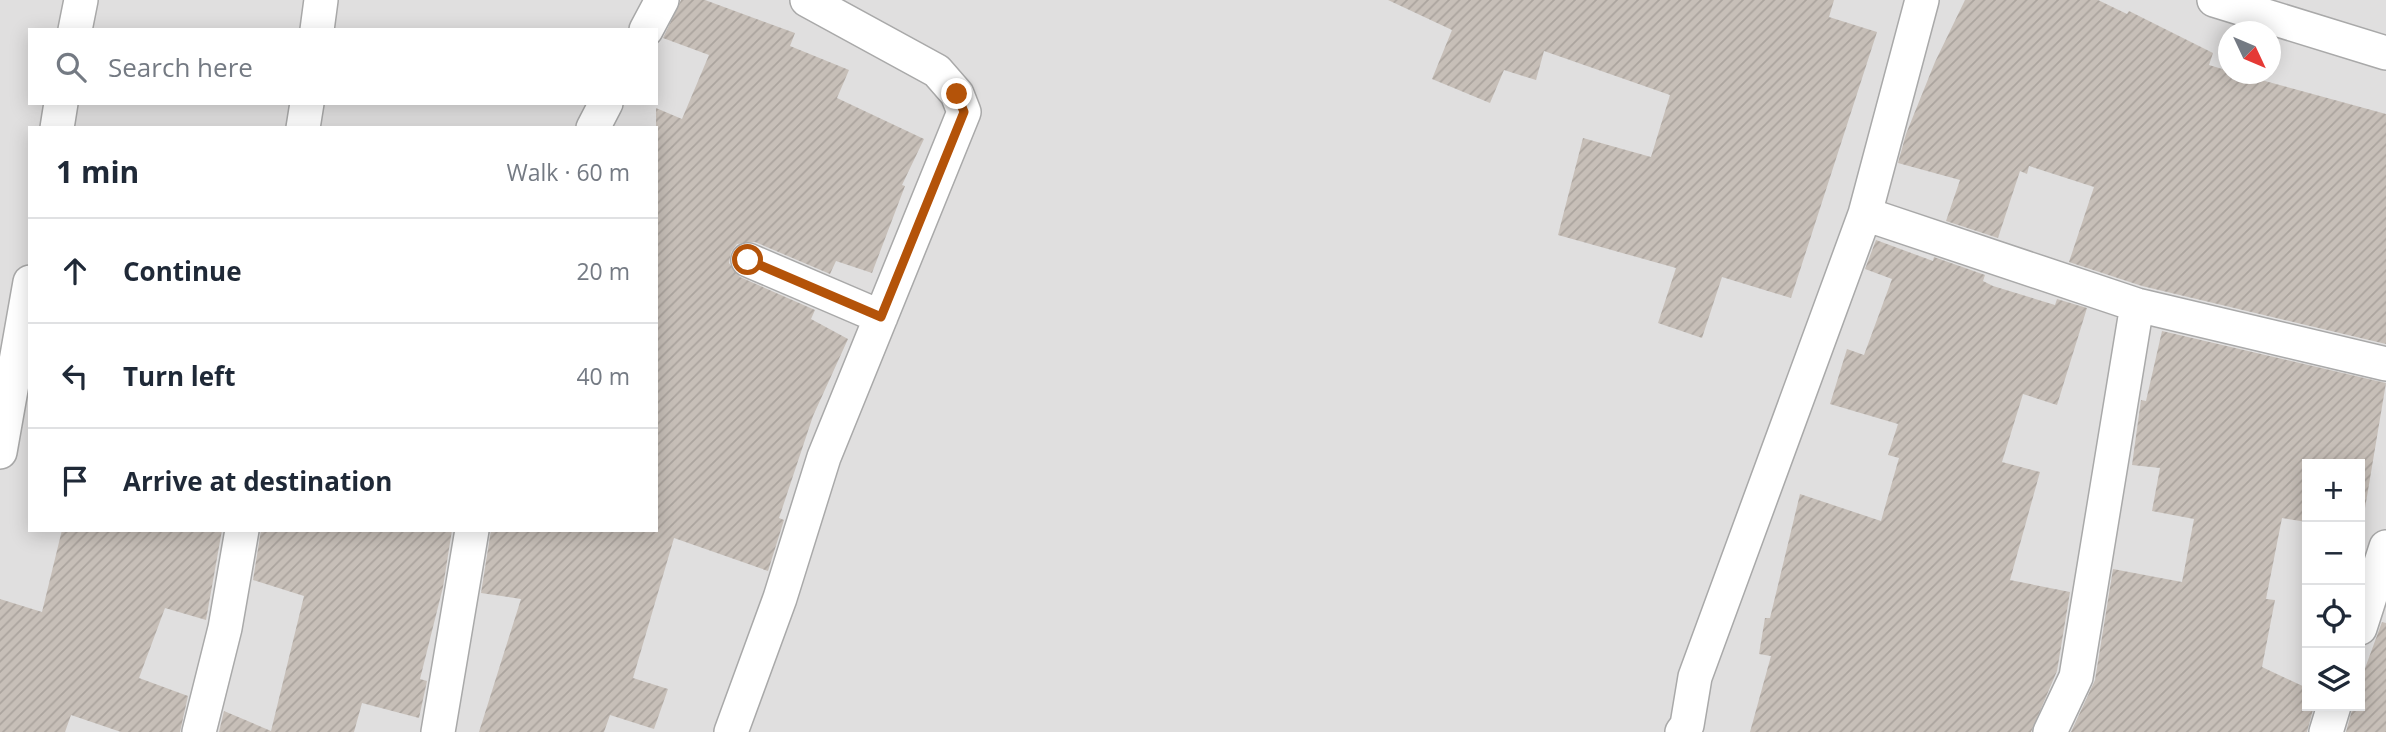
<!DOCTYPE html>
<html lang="en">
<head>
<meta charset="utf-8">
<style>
  :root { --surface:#fff; --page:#f2f2f3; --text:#1f2937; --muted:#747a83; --line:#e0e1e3 }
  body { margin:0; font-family:"Open Sans",sans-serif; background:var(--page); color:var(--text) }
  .controls { position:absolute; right:21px; bottom:21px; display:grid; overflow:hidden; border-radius:0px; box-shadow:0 4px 18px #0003 }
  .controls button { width:63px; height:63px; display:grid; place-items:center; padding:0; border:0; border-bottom:2px solid var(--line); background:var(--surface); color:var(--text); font:35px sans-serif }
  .compass { position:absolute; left:2218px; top:21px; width:63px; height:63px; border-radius:50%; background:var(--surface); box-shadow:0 4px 18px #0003; rotate:134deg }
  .stop { position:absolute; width:21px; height:21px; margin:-16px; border:5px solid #b45309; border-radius:50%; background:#fff }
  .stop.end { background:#b45309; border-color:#fff; box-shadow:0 2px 7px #0008 }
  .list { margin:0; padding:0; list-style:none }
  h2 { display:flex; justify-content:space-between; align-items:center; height:91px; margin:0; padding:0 28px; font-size:30px }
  h2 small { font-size:23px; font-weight:400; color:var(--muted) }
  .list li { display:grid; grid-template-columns:46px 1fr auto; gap:21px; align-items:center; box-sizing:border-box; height:105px; padding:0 28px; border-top:2px solid var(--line) }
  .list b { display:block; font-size:26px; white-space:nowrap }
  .list em { font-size:23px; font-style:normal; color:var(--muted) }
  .icon { flex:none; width:38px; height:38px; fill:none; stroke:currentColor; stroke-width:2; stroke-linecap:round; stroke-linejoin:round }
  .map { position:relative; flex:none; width:2386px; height:732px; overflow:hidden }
  .search { position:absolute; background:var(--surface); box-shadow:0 4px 18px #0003; left:28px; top:28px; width:630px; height:77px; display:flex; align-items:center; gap:18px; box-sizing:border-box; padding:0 24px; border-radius:0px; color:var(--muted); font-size:26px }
  .panel { position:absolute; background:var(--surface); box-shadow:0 4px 18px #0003; left:28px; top:126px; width:630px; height:406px; border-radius:0px }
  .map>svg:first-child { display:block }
  .residential { fill:#e0dfdf; fill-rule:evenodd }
  .building { fill:url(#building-hatch) }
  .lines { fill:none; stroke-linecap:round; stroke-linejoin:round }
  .minor-casing { stroke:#a9a9a9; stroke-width:36 }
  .minor { stroke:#fff; stroke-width:33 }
  .route { stroke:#b45309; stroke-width:9 }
</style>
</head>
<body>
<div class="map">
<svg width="2386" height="732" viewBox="0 0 2386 732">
  <defs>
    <pattern id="building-hatch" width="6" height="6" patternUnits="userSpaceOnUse" patternTransform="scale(1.75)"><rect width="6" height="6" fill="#c7bfb8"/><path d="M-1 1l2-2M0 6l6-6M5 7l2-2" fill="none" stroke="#aba49e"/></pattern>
  </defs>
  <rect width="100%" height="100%" fill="#f2efe9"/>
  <path class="residential" d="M0,0H2386V732H0ZM30,30H656V103H30ZM2228,32H2270V74H2228ZM30,128H656V530H30ZM2307,464H2360V706H2307Z"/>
  <path class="building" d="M681,0H705L795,33L790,46L849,70L837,98L924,139L902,185L905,186L872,273L836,261L830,274L755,242L737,244L731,252L729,263L740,277L815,310L811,319L848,339L813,416L779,518L784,520L768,571L674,538L633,678L668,689L654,729L610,715L604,732H479L521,599L481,593L491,530H656V108L682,119L709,55L663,38Z
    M1388,0H1834L1829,17L1877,32L1791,298L1722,277L1702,338L1658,323L1676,268L1558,235L1583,138L1651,157L1670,95L1544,51L1536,80L1504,70L1490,103L1432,79L1452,30Z
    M1965,0H2098L2127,14L2129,11L2213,53L2209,65L2229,71V74H2239L2386,114V344L2142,286L2069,262L2094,187L2029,166L2027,174L2020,171L1998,238L1946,221L1960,180L1898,163L1906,134L1935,62Z
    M1876,240L1933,261L1934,257L1985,275L1983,281L1993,286L2055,305L2057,299L2087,308L2057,405L2023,394L2002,462L2040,472L2010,580L2070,592L2057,671L2031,732H1750L1771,656L1759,654L1765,618H1770L1800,494L1881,521L1899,458L1888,455L1898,424L1830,404L1847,349L1864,355L1892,279L1865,269Z
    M2162,331L2386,383L2361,532L2360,464H2307V522L2282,518L2266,599L2275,600L2262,667L2307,688V706H2314L2307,732H2071L2095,680L2113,569L2182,582L2194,519L2152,511L2160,468L2132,465L2141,400L2146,401Z
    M62,530H222L206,620L165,608L139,678L188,696L180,732H121L71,715L65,732H0V599L42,612Z
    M261,530H452L443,587L420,679L427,681L419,718L362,703L354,732H219L224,711L271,731L304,596L253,580Z
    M2382,622L2386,623V732H2346L2353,706H2360V682Z"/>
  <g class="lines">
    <g class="minor-casing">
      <path id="minor" d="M2214,0L2386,53
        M75,30L81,0
        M317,30L321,0
        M646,30L662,0
        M57,128L61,103
        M303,128L307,103
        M593,128L606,103
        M1865,214L2137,305L2386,364
        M748,260L881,317
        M0,452L30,282
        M2360,628L2386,547
        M199,732L225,628L242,530
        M438,732L472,530
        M731,732L780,598L824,457L964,112L957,94L937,71L807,0
        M1682,732L1687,725L1695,677L1865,214L1922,0
        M2050,732L2076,677L2137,305
        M2326,732L2334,706"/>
    </g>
    <use href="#minor" class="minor"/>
  </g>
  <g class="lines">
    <path class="route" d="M748,260L881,317L964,112L957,94"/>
  </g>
</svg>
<div class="controls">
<button>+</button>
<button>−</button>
<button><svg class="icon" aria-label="locate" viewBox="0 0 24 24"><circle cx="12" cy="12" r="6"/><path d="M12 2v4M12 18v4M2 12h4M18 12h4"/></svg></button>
<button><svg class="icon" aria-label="layers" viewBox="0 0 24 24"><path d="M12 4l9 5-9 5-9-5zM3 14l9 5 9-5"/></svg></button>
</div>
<svg class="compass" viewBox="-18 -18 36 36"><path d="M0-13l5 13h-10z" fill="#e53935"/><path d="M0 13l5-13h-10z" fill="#747a83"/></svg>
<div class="stop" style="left:748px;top:260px"></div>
<div class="stop end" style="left:957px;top:94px"></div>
<div class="search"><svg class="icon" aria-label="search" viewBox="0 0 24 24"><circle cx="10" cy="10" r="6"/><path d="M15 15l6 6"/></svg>Search here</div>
<section class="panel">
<h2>1 min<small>Walk · 60 m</small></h2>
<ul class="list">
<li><svg class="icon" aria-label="ahead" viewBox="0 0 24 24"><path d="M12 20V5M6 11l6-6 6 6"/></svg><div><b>Continue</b></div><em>20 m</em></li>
<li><svg class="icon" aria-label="left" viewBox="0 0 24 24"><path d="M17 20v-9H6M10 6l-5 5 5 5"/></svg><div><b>Turn left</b></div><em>40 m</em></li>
<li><svg class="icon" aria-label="arrive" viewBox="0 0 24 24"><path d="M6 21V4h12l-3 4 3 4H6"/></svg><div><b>Arrive at destination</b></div></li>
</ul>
</section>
</div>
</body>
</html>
